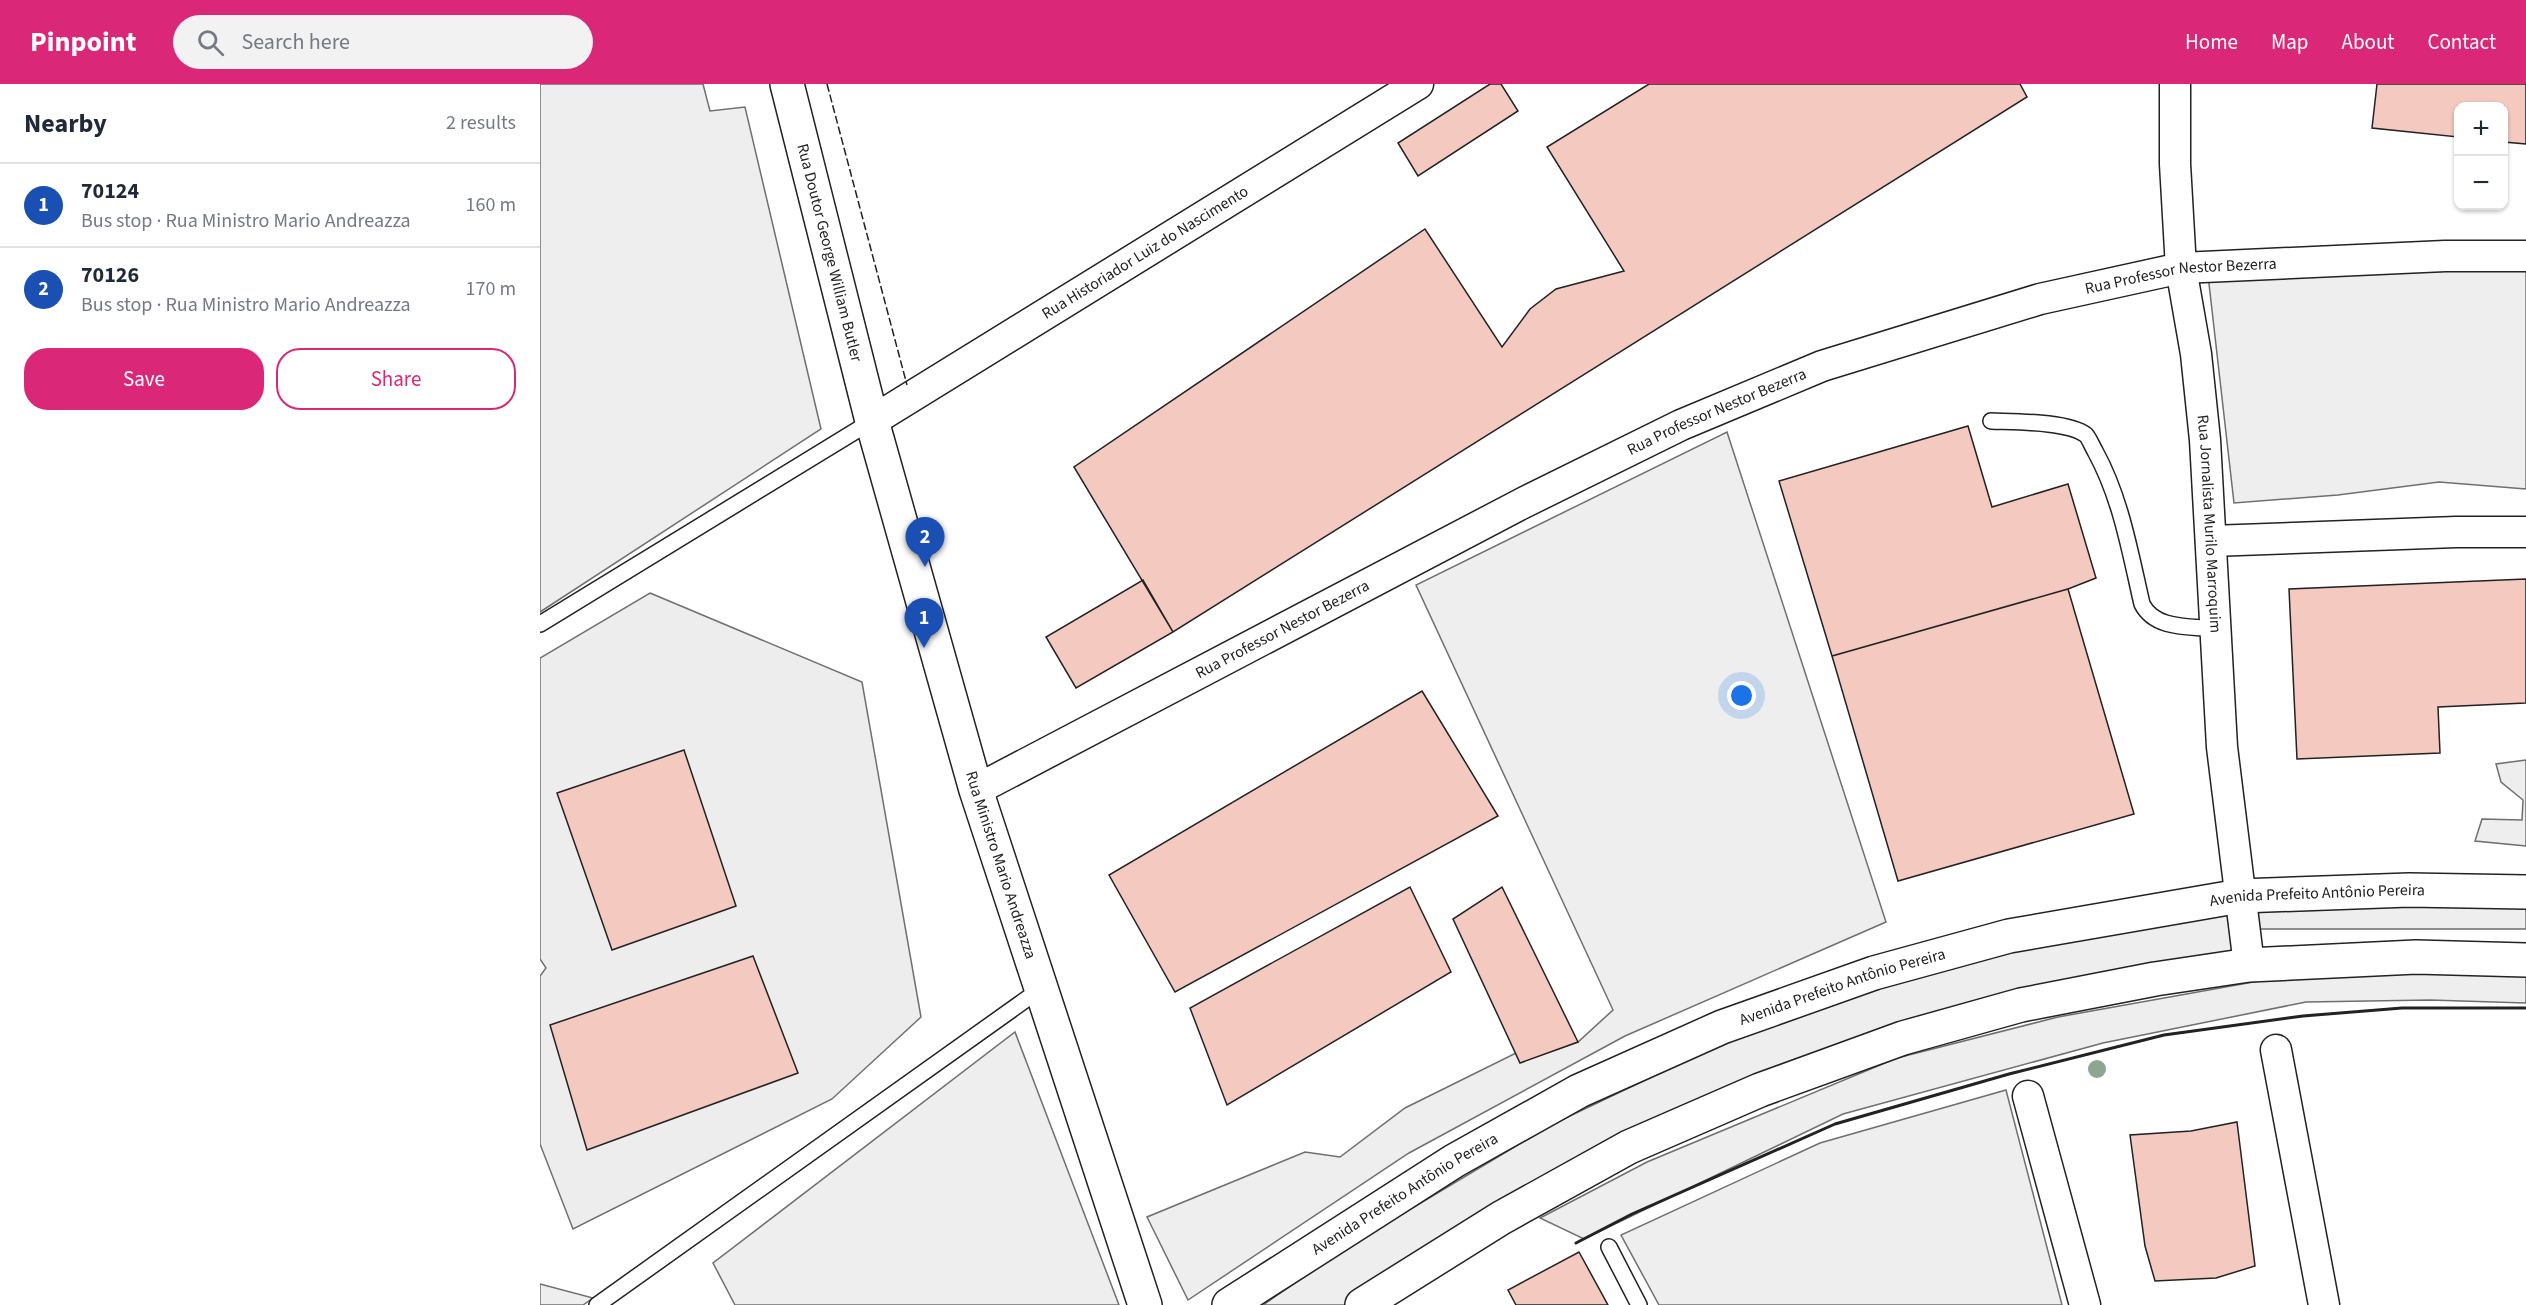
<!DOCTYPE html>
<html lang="en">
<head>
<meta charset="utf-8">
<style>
  :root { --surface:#fff; --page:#f2f2f3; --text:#1f2937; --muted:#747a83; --line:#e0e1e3; --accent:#db2777 }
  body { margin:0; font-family:"Source Sans 3",sans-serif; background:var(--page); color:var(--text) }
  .controls { position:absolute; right:18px; top:18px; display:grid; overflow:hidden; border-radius:12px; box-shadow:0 2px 4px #0004 }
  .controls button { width:54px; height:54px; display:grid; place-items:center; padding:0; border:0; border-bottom:2px solid var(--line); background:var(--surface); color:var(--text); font:30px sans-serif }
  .you { position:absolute; left:1202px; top:612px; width:21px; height:21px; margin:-15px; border:4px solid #fff; border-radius:50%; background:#1a73e8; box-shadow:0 0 0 9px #1a73e833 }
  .badge { display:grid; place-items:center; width:39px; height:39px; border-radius:50%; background:var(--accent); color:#fff; font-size:20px; font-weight:700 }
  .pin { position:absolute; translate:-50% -50px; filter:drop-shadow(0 2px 3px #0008) }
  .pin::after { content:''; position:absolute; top:32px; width:21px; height:18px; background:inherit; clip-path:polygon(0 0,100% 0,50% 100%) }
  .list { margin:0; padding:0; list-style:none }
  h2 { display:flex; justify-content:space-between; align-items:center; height:78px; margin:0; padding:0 24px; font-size:26px }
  h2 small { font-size:20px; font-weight:400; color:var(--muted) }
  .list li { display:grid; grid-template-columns:39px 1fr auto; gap:18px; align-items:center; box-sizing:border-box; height:84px; padding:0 24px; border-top:2px solid var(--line) }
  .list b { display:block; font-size:22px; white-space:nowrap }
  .list p { margin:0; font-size:20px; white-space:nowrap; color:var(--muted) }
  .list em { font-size:20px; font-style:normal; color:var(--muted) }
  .actions { display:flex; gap:12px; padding:18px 24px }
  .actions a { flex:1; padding:14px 0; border:2px solid var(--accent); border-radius:24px; text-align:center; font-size:21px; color:var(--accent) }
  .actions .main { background:var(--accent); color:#fff }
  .icon { flex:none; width:33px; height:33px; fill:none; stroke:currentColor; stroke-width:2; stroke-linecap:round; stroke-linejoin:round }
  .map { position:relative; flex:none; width:1986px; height:1221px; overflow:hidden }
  header { display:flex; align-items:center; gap:36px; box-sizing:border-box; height:84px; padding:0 30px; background:var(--accent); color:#fff }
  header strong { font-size:28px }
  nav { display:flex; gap:33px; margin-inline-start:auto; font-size:21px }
  .search { width:420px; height:54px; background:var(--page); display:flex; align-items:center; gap:15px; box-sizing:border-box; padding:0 21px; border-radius:33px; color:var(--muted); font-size:22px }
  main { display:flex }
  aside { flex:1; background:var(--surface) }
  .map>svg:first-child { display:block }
  .green { fill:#eee; stroke:#6f6f6f; stroke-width:1.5 }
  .parking { fill:#ededed; stroke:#6f6f6f; stroke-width:1.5 }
  .building { fill:#f3c9c0; stroke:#222; stroke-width:1.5 }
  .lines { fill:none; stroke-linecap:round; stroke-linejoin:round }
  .service-casing { stroke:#222; stroke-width:18 }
  .minor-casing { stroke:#222; stroke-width:33 }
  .tertiary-casing { stroke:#222; stroke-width:36 }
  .service { stroke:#fff; stroke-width:15 }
  .minor { stroke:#fff; stroke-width:30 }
  .tertiary { stroke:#fff; stroke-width:33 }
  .fence { stroke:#222; stroke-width:1.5; stroke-dasharray:8 3; stroke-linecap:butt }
  .wall { stroke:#222; stroke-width:3 }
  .tree { fill:#8da692 }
  .labels { text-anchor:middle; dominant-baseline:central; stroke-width:4.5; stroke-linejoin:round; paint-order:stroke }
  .street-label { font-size:16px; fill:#222; stroke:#fff }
</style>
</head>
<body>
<header>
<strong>Pinpoint</strong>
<div class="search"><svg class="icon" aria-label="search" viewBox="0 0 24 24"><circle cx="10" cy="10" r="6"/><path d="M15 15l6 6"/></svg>Search here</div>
<nav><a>Home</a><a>Map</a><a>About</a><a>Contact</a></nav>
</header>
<main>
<aside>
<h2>Nearby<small>2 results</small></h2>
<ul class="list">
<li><span class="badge" style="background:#1a4fb4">1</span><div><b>70124</b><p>Bus stop · Rua Ministro Mario Andreazza</p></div><em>160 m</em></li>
<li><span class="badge" style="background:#1a4fb4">2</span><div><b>70126</b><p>Bus stop · Rua Ministro Mario Andreazza</p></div><em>170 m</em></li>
</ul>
<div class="actions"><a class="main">Save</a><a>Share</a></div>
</aside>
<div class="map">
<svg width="1986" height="1221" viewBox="0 0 1986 1221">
  <rect width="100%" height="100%" fill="#fff"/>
  <path class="green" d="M0,0H163L170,27L205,23L281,345L0,528Z
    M1986,183V405L1899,398L1798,411L1694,419L1668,191Z
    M1187,348L1346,838L1085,952L869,1069L648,1216L607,1133L765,1068L800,1073L865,1024L976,969L980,978L1038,958L1073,926L876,501Z
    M1986,676V762L1935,757L1942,735L1982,736L1983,716L1961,698L1956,680Z
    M1986,809V845H1714L1711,823Z
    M1688,830L1695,874L1468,917L909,1151L804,1221H723L802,1166L1013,1040L1187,957L1352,897L1504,857Z
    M1986,887V919L1890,916L1766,918L1563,959L1303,1030L1044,1155L1000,1134L1107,1078L1357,974L1518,933L1719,897L1799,888Z
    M475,948L579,1221H195L173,1179Z
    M1466,1006L1522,1221H1119L1081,1151L1280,1059Z
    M0,1200L53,1214L43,1221H0Z"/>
  <path class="parking" d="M110,509L322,598L381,933L292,1015L33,1145L0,1060V892L6,884L0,875V574Z"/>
  <path class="building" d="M950,0H961L978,27L878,92L858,59Z
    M1109,0H1480L1487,13L633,548L534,383L885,145L962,263L990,225L1016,205L1084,187L1007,63Z
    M1837,0H1986V60L1964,58V22H1918V53L1832,44Z
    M1428,342L1452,423L1528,400L1556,494L1528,505L1292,572L1239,397Z
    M1986,495V619L1898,623L1900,669L1757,675L1749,505Z
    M603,496L633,548L536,604L506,553Z
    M1528,505L1594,730L1358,797L1292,572Z
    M882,607L958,732L635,908L569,791Z
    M144,666L196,822L72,866L17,709Z
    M870,803L911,888L687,1021L650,924Z
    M962,803L1038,958L980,979L913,835Z
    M213,872L258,989L47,1066L10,941Z
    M1697,1038L1715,1182L1676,1194L1615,1197L1605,1162L1590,1051L1651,1047Z
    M1039,1168L1068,1221H976L968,1206Z"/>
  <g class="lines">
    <g class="service-casing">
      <path id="service" d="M1451,337C1473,338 1528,337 1546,351C1549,354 1552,362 1555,367C1581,414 1590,468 1602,520C1615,546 1650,542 1676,545
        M0,540L332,337
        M1069,1163L1099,1221
        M57,1221L502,904"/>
    </g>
    <g class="minor-casing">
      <g id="minor">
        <path id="s1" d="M1635,0V80L1641,184L1656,270L1665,356L1682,663L1709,881"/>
        <path id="s2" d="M332,337L878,0"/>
        <path d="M1671,457L1916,448H1986"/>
        <path id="s3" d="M436,706L983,419L1141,341L1282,282L1500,215L1641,184L1905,172H1986"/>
        <path d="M1736,966L1784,1221"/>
        <path d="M1488,1012L1545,1221"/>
      </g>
    </g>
    <g class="tertiary-casing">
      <g id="tertiary">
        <path id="s4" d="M247,0L332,337L436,706L605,1221"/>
        <path id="s5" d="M689,1221L914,1077L1039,1007L1182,943L1334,889L1469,852L1700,812L1869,806L1986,808"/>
        <path d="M822,1221L961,1134L1089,1063L1220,1006L1363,954L1481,921L1615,895L1709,881L1876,873L1986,876"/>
      </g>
    </g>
    <use href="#service" class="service"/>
    <use href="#minor" class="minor"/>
    <use href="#tertiary" class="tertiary"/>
    <path class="fence" d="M287,0L367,301"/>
    <path class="wall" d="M1036,1159L1092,1130L1295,1040L1469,990L1624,951L1763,932L1862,924H1986"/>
  </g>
  <circle class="tree" cx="1557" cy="985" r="9"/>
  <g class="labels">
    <g class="street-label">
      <text stroke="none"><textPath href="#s4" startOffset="174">Rua Doutor George William Butler</textPath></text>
      <text stroke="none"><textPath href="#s2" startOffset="321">Rua Historiador Luiz do Nascimento</textPath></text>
      <text stroke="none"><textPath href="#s3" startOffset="1318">Rua Professor Nestor Bezerra</textPath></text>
      <text stroke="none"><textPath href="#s3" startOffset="832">Rua Professor Nestor Bezerra</textPath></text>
      <text stroke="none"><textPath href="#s1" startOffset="442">Rua Jornalista Murilo Marroquim</textPath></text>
      <text stroke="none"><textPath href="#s3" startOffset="346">Rua Professor Nestor Bezerra</textPath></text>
      <text stroke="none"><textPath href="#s4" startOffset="810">Rua Ministro Mario Andreazza</textPath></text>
      <text stroke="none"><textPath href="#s5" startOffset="1180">Avenida Prefeito Antônio Pereira</textPath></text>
      <text stroke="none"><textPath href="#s5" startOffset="694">Avenida Prefeito Antônio Pereira</textPath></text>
      <text stroke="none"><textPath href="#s5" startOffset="208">Avenida Prefeito Antônio Pereira</textPath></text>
    </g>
  </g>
</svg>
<div class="controls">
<button>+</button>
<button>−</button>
</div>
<div class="you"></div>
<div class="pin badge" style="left:384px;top:564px;background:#1a4fb4">1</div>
<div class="pin badge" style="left:385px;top:483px;background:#1a4fb4">2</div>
</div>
</main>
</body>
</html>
